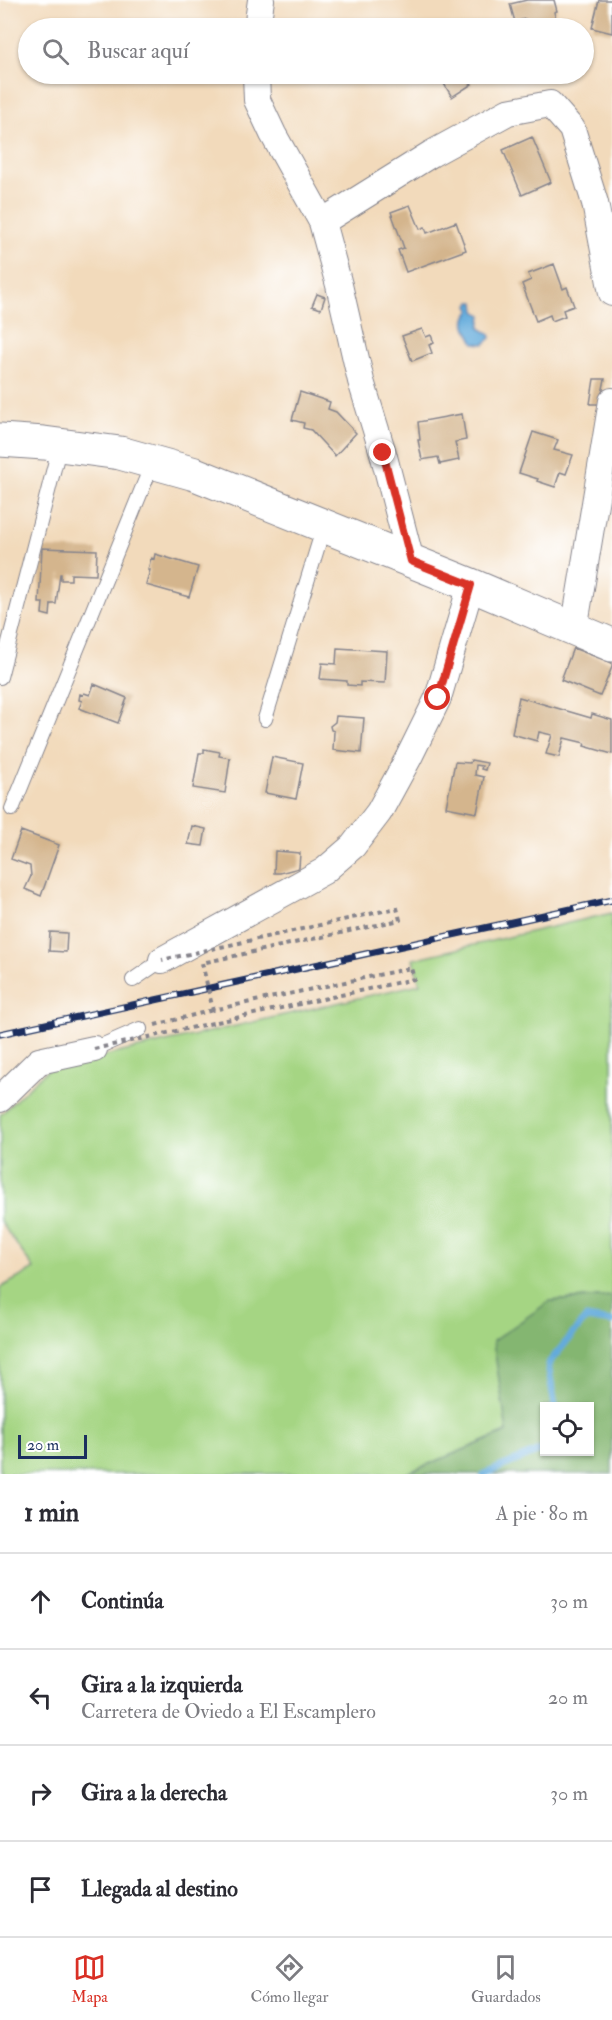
<!DOCTYPE html>
<html lang="es">
<head>
<meta charset="utf-8">
<style>
  :root { --surface:#fff; --page:#f7f7f7; --text:#2b2b33; --muted:#7c7c81; --line:#e1e1e2; --accent:#d93025 }
  body { margin:0; font-family:"IM FELL Double Pica",serif; background:var(--page); color:var(--text) }
  .controls { position:absolute; right:18px; bottom:18px; display:grid; overflow:hidden; border-radius:0px; box-shadow:0 2px 4px #0004 }
  .controls button { width:54px; height:54px; display:grid; place-items:center; padding:0; border:0; border-bottom:2px solid var(--line); background:var(--surface); color:var(--text); font:30px sans-serif }
  .scale { position:absolute; left:18px; bottom:15px; width:69px; box-sizing:border-box; padding-left:6px; border:3px solid #1b2f5e; border-top:0; font-size:16px; line-height:21px; white-space:nowrap; color:#1b2f5e; -webkit-text-stroke:4px #fff; paint-order:stroke }
  .stop { position:absolute; width:18px; height:18px; margin:-14px; border:4px solid #d93025; border-radius:50%; background:#fff }
  .stop.end { background:#d93025; border-color:#fff; box-shadow:0 2px 6px #0008 }
  .list { margin:0; padding:0; list-style:none }
  h2 { display:flex; justify-content:space-between; align-items:center; height:78px; margin:0; padding:0 24px; font-size:26px }
  h2 small { font-size:20px; font-weight:400; color:var(--muted) }
  .list li { display:grid; grid-template-columns:39px 1fr auto; gap:18px; align-items:center; box-sizing:border-box; height:96px; padding:0 24px; border-top:2px solid var(--line) }
  .list b { display:block; font-size:22px; white-space:nowrap }
  .list p { margin:0; font-size:20px; white-space:nowrap; color:var(--muted) }
  .list em { font-size:20px; font-style:normal; color:var(--muted) }
  .icon { flex:none; width:33px; height:33px; fill:none; stroke:currentColor; stroke-width:2; stroke-linecap:round; stroke-linejoin:round }
  .map { position:relative; flex:none; width:612px; height:1474px; overflow:hidden }
  .search { position:absolute; background:var(--surface); box-shadow:0 2px 4px #0004; left:18px; right:18px; top:18px; height:66px; display:flex; align-items:center; gap:15px; box-sizing:border-box; padding:0 21px; border-radius:33px; color:var(--muted); font-size:22px }
  .sheet { height:462px; background:var(--surface) }
  nav { display:flex; justify-content:space-around; align-items:center; box-sizing:border-box; height:84px; border-top:2px solid var(--line); background:var(--surface); font-size:16px; color:var(--muted) }
  nav a { display:grid; justify-items:center; gap:3px }
  nav .on { color:var(--accent) }
  .map>svg:first-child { display:block }
  .green { fill:#a5d583; stroke:#608270; stroke-width:1.5 }
  .forest { fill:#84b671; stroke:#507268; stroke-width:1.5; fill-rule:evenodd }
  .water { fill:#64abdb; stroke:#406d9c; stroke-width:1.5 }
  .lines { fill:none; stroke-linecap:round; stroke-linejoin:round }
  .stream { stroke:#64abdb; stroke-width:7 }
  .building { fill:#d4b58d }
  .lane-casing { stroke:#86848c; stroke-width:16 }
  .street-casing { stroke:#86848c; stroke-width:28 }
  .secondary-casing { stroke:#86848c; stroke-width:35 }
  .path { stroke:#86848c; stroke-width:4; stroke-dasharray:4.5 4.5; stroke-linecap:butt }
  .lane { stroke:#fff; stroke-width:14 }
  .street { stroke:#fff; stroke-width:26 }
  .secondary { stroke:#fff; stroke-width:33 }
  .rail-casing { stroke:#1b2f5e; stroke-width:7 }
  .rail { stroke:#fff; stroke-width:4.5; stroke-dasharray:14; stroke-linecap:butt }
  .path-bridge { stroke:#86848c; stroke-width:4; stroke-dasharray:4.5 4.5; stroke-linecap:butt }
  .route { stroke:#d93025; stroke-width:8 }
</style>
</head>
<body>
<div class="map">
<svg width="612" height="1474" viewBox="0 0 612 1474">
  <rect width="100%" height="100%" fill="#fff"/>
  <filter id="ink" filterUnits="userSpaceOnUse"><feTurbulence type="fractalNoise" baseFrequency=".0167" numOctaves="2"/><feDisplacementMap in="SourceGraphic" scale="12" xChannelSelector="R" yChannelSelector="G"/><feConvolveMatrix kernelMatrix="1 2 1 2 8 2 1 2 1" color-interpolation-filters="sRGB"/></filter>
  <filter id="wash" filterUnits="userSpaceOnUse"><feTurbulence type="fractalNoise" baseFrequency=".008" numOctaves="4" result="noise"/><feDisplacementMap in="SourceGraphic" scale="24" xChannelSelector="R" yChannelSelector="G"/><feGaussianBlur stdDeviation="1.35" result="paint"/><feColorMatrix in="noise" values="0 0 0 0 0 0 0 0 0 0 0 0 0 0 0 0 0 1.4 0 .05"/><feComposite in="paint" operator="in"/></filter>
  <g filter="url(#wash)">
    <rect width="100%" height="100%" fill="#f2dabb"/>
    <path class="green" d="M612,913V1296L550,1301L507,1432L405,1474H0V1288L34,1269L0,1221V1115L51,1066L109,1055L420,984L413,959Z"/>
    <path class="forest" d="M612,1296V1474H405L507,1432L493,1341L550,1301ZM544,1406H590V1452H544Z"/>
    <path class="water" d="M471,302H475L476,311L482,315L480,328L490,334L491,338L484,344L474,343C468,330 460,322 471,310L469,306Z"/>
    <g class="lines">
      <path class="stream" d="M555,1406L548,1364L586,1318L612,1322
        M484,1474L544,1449"/>
    </g>
    <g id="blocks">
      <path class="building" d="M527,0H554L557,11L554,12L558,28H527L525,19L515,22L510,4Z
        M599,0H612V33L592,28Z
        M438,74H465L472,84L452,97Z
        M532,137L551,182L522,195L503,150Z
        M410,205L420,229L425,227L427,233L456,222L466,250L406,272L398,250L404,248L391,212Z
        M554,264L563,289L567,287L574,306L563,310L565,316L552,321L550,315L536,321L522,284L531,280L528,274Z
        M317,294L325,297L321,309L312,306Z
        M422,329L426,337L431,335L434,343L429,345L432,353L412,361L402,336Z
        M594,379H605L600,404H590Z
        M300,392L330,402L328,409L336,412L356,433L335,456L311,430L303,428L304,423L292,420Z
        M462,414L466,440L455,442L459,460L440,464L438,457L422,460L418,440H420L418,422Z
        M533,432L558,440L554,450L573,455L566,474L560,472L555,487L537,481L538,479L519,473Z
        M42,548L97,550L96,575L71,574V580H61V574H60L56,604H51L50,616L42,614L43,603H39Z
        M155,554L198,567L189,597L146,585L150,570H148L151,558L154,559Z
        M337,648L387,651L385,683L360,682V686L347,685V681L320,679L322,663L336,664Z
        M573,648L612,663V667L600,696L561,680Z
        M94,684L127,698L118,723L79,708L82,701L79,700L80,694L83,695L84,693L90,695Z
        M519,697L591,718L592,714L612,720V754L584,746L585,743L564,738L559,757L546,754L552,735L539,732L537,741L512,734Z
        M336,716L364,718L361,753L333,750L334,731L331,730L330,726L335,722Z
        M204,749L220,752L219,756L230,758L225,793L193,788L199,753H204Z
        M272,757L303,763L296,799L265,793Z
        M471,760L487,763L485,770L481,769L482,766L476,765L475,775L484,777L477,813L446,807L455,762L470,763Z
        M192,826L206,829L203,846L188,844Z
        M21,831L59,845L41,896L25,889L31,876L30,866L11,859Z
        M275,851L300,853L299,868L280,873H274Z
        M50,932L67,933L66,952L49,951Z"/>
    </g>
  </g>
  <g filter="url(#ink)">
    <use href="#blocks" fill-opacity="0" stroke="#86848c" stroke-width="1.5"/>
    <g class="lines">
      <g class="lane-casing">
        <path id="lane" d="M0,677L60,445
          M265,719L324,526
          M12,809L153,462
          M133,980L162,960
          M94,1049L140,1029"/>
      </g>
      <g class="street-casing">
        <path id="street" d="M257,28L261,0
          M256,74L257,100L273,134L322,222L339,285L361,381L383,453L411,561
          M322,222L431,154L508,112L550,104L572,129L595,203L612,293
          M574,630L612,401
          M162,960L324,871L353,846L379,812L409,757L438,698L471,585
          M0,1099L39,1061L94,1049"/>
      </g>
      <g class="secondary-casing">
        <path id="secondary" d="M0,440L44,443L120,453L195,474L471,585L612,645"/>
      </g>
      <path class="path" d="M155,1025L213,1010"/>
      <use href="#lane" class="lane"/>
      <use href="#street" class="street"/>
      <use href="#secondary" class="secondary"/>
      <g class="rail-casing">
        <path id="rail" d="M0,1034L612,900"/>
      </g>
      <use href="#rail" class="rail"/>
      <path class="path-bridge" d="M94,1049L414,979L411,968L213,1010L202,963L400,920L397,908L162,960"/>
    </g>
  </g>
  <g class="lines" filter="url(#ink)">
    <path class="route" d="M383,453L411,561L471,585L438,698"/>
  </g>
</svg>
<div class="controls">
<button><svg class="icon" aria-label="locate" viewBox="0 0 24 24"><circle cx="12" cy="12" r="6"/><path d="M12 2v4M12 18v4M2 12h4M18 12h4"/></svg></button>
</div>
<div class="scale">20 m</div>
<div class="stop" style="left:438px;top:698px"></div>
<div class="stop end" style="left:383px;top:453px"></div>
<div class="search"><svg class="icon" aria-label="search" viewBox="0 0 24 24"><circle cx="10" cy="10" r="6"/><path d="M15 15l6 6"/></svg>Buscar aquí</div>
</div>
<section class="sheet">
<h2>1 min<small>A pie · 80 m</small></h2>
<ul class="list">
<li><svg class="icon" aria-label="ahead" viewBox="0 0 24 24"><path d="M12 20V5M6 11l6-6 6 6"/></svg><div><b>Continúa</b></div><em>30 m</em></li>
<li><svg class="icon" aria-label="left" viewBox="0 0 24 24"><path d="M17 20v-9H6M10 6l-5 5 5 5"/></svg><div><b>Gira a la izquierda</b><p>Carretera de Oviedo a El Escamplero</p></div><em>20 m</em></li>
<li><svg class="icon" aria-label="right" viewBox="0 0 24 24"><path d="M7 20v-9h11M14 6l5 5-5 5"/></svg><div><b>Gira a la derecha</b></div><em>30 m</em></li>
<li><svg class="icon" aria-label="arrive" viewBox="0 0 24 24"><path d="M6 21V4h12l-3 4 3 4H6"/></svg><div><b>Llegada al destino</b></div></li>
</ul>
</section>
<nav>
<a class="on"><svg class="icon" aria-label="map" viewBox="0 0 24 24"><path d="M3 6l6-2 6 2 6-2v14l-6 2-6-2-6 2zM9 4v14M15 6v14"/></svg>Mapa</a>
<a><svg class="icon" aria-label="directions" viewBox="0 0 24 24"><path d="M12 3l9 9-9 9-9-9zM9 14v-3h6M13 9l2 2-2 2"/></svg>Cómo llegar</a>
<a><svg class="icon" aria-label="saved" viewBox="0 0 24 24"><path d="M7 4h10v16l-5-4-5 4z"/></svg>Guardados</a>
</nav>
</body>
</html>
